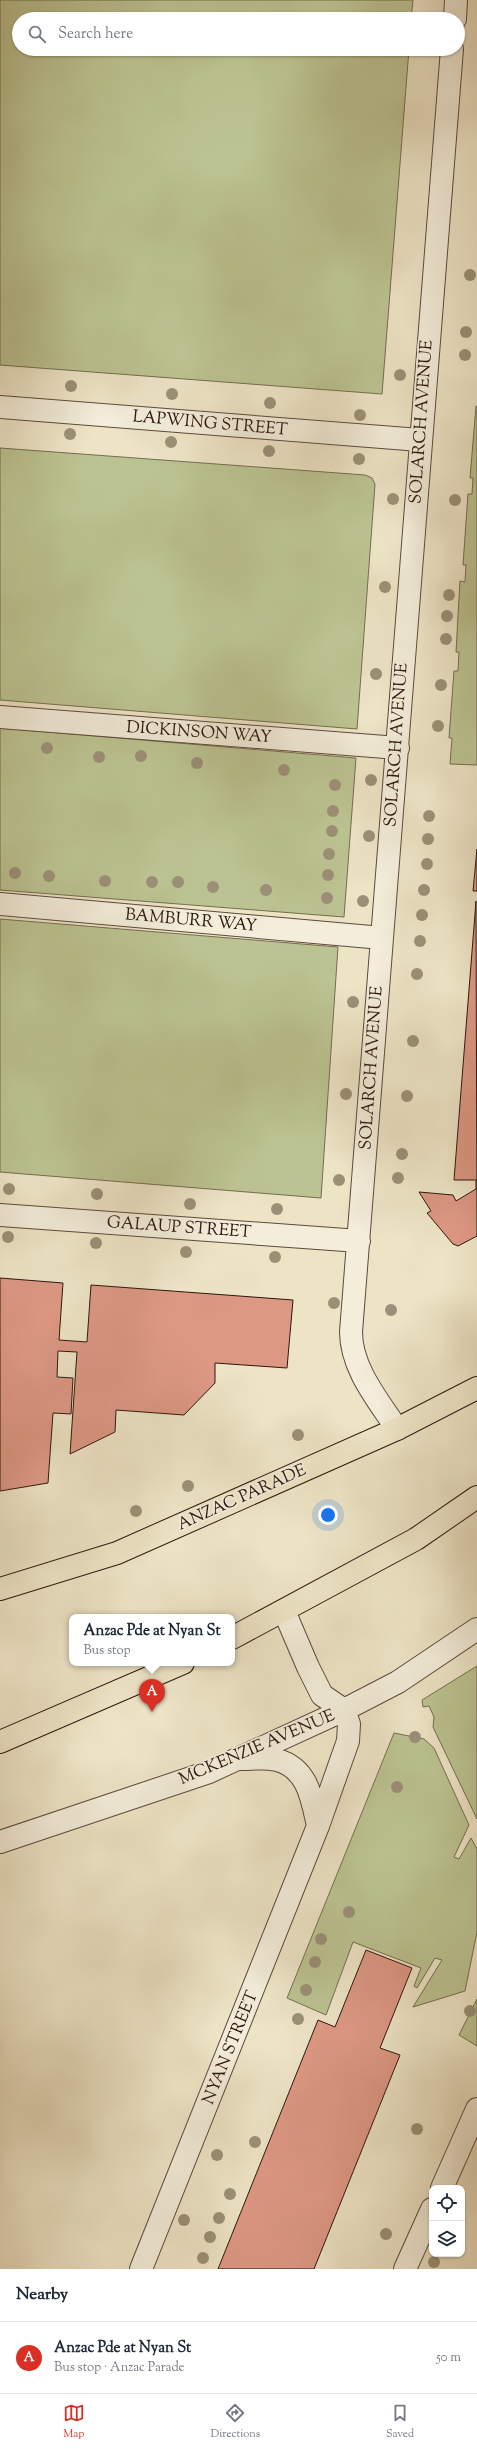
<!DOCTYPE html>
<html lang="en">
<head>
<meta charset="utf-8">
<style>
  :root { --surface:#fff; --page:#f6f6f7; --text:#1f2937; --muted:#747a83; --line:#e0e1e3; --accent:#d93025 }
  body { margin:0; font-family:"Sorts Mill Goudy",serif; background:var(--page); color:var(--text) }
  .controls { position:absolute; right:12px; bottom:12px; display:grid; overflow:hidden; border-radius:8px; box-shadow:0 1px 3px #0004 }
  .controls button { width:36px; height:36px; display:grid; place-items:center; padding:0; border:0; border-bottom:1px solid var(--line); background:var(--surface); color:var(--text); font:20px sans-serif }
  .you { position:absolute; left:328px; top:1515px; width:14px; height:14px; margin:-10px; border:3px solid #fff; border-radius:50%; background:#1a73e8; box-shadow:0 0 0 6px #1a73e833 }
  .badge { display:grid; place-items:center; width:26px; height:26px; border-radius:50%; background:var(--accent); color:#fff; font-size:13px; font-weight:700 }
  .pin { position:absolute; translate:-50% -33px; filter:drop-shadow(0 1px 2px #0008) }
  .pin::after { content:''; position:absolute; top:21px; width:14px; height:12px; background:inherit; clip-path:polygon(0 0,100% 0,50% 100%) }
  .popup { position:absolute; left:69px; top:1614px; width:166px; height:52px; box-sizing:border-box; display:grid; place-content:center; border-radius:8px; background:var(--surface); filter:drop-shadow(0 1px 3px #0005); font-size:13px; white-space:nowrap; color:var(--muted) }
  .popup b { font-size:15px; color:var(--text) }
  .popup::after { content:''; position:absolute; left:50%; top:100%; margin-left:-8px; border:8px solid transparent; border-top-color:var(--surface) }
  .list { margin:0; padding:0; list-style:none }
  h2 { display:flex; justify-content:space-between; align-items:center; height:52px; margin:0; padding:0 16px; font-size:17px }
  h2 small { font-size:13px; font-weight:400; color:var(--muted) }
  .list li { display:grid; grid-template-columns:26px 1fr auto; gap:12px; align-items:center; box-sizing:border-box; height:72px; padding:0 16px; border-top:1px solid var(--line) }
  .list b { display:block; font-size:15px; white-space:nowrap }
  .list p { margin:0; font-size:13px; white-space:nowrap; color:var(--muted) }
  .list em { font-size:13px; font-style:normal; color:var(--muted) }
  .icon { flex:none; width:22px; height:22px; fill:none; stroke:currentColor; stroke-width:2; stroke-linecap:round; stroke-linejoin:round }
  .map { position:relative; flex:none; width:477px; height:2269px; overflow:hidden }
  .search { position:absolute; background:var(--surface); box-shadow:0 1px 3px #0004; left:12px; right:12px; top:12px; height:44px; display:flex; align-items:center; gap:10px; box-sizing:border-box; padding:0 14px; border-radius:22px; color:var(--muted); font-size:15px }
  .sheet { height:124px; background:var(--surface) }
  nav { display:flex; justify-content:space-around; align-items:center; box-sizing:border-box; height:56px; border-top:1px solid var(--line); background:var(--surface); font-size:11px; color:var(--muted) }
  nav a { display:grid; justify-items:center; gap:2px }
  nav .on { color:var(--accent) }
  .map>svg:first-child { display:block }
  .green { fill:#bcc392; stroke:#746d50 }
  .building { fill:#dd9884; stroke:#2d170f }
  .lines { fill:none; stroke-linecap:round; stroke-linejoin:round }
  .street-casing { stroke:#5d4a3d; stroke-width:24 }
  .primary-casing { stroke:#2d170f; stroke-width:24 }
  .street { stroke:#f3edda; stroke-width:22 }
  .primary { stroke:#ede4c6; stroke-width:22 }
  .tree { fill:#9b9077 }
  .labels { text-anchor:middle; dominant-baseline:central; stroke-width:3.5; stroke-linejoin:round; paint-order:stroke }
  .street-label { font-size:17px; fill:#2d170f; stroke:#f3edda }
</style>
</head>
<body>
<div class="map">
<svg width="477" height="2269" viewBox="0 0 477 2269">
  <rect width="100%" height="100%" fill="#ede4c6"/>
  <filter id="stains"><feTurbulence type="fractalNoise" baseFrequency=".005" numOctaves="4"/><feColorMatrix values="0 0 0 0 .2 0 0 0 0 .09 0 0 0 0 .02 0 0 0 .5 -.17"/></filter>
  <radialGradient id="worn" r=".72"><stop offset=".6" stop-color="#630" stop-opacity="0"/><stop offset="1" stop-color="#630" stop-opacity=".3"/></radialGradient>
  <path class="green" d="M0,0H413L411,19H19V49H409L382,394L0,365Z
    M476,406H477V765L450,764L452,738H449L454,671H458L459,652H456L460,581L465,582L466,565H463L468,494H472L473,478H470Z
    M0,448L365,475L372,478L375,484L357,729L0,700Z
    M0,728L356,758L344,917L0,890Z
    M0,919L338,947L321,1198L0,1172Z
    M477,1666V1819L433,1727L434,1717L429,1706L423,1707L422,1700Z
    M394,1733L424,1739L434,1748L469,1825L454,1857L459,1859L471,1838L477,1849V1932L465,1991L413,2007L442,1960L435,1958L417,1988L414,1986L421,1968L353,1942L326,2015L287,1998Z
    M477,1999V2046L459,2035Z"/>
  <path class="building" d="M477,849V891H473Z
    M476,901L477,1236L458,1246L453,1244L427,1213L431,1211L419,1192L453,1195L456,1201L476,1189V1180H454Z
    M0,1278L63,1283L59,1340L87,1342L91,1285L293,1300L287,1368L215,1363V1383L184,1415L116,1410L115,1432L70,1454L77,1352L58,1351L57,1377L73,1378L71,1414L53,1413L48,1483L0,1491Z
    M366,1950L412,1968L380,2048L400,2055L314,2269H218L318,2020L335,2027Z"/>
  <g class="lines">
    <g class="street-casing">
      <path id="street" d="M455,19L456,0
        M0,407L420,440
        M0,717L398,748
        M0,904L382,938
        M0,1215L359,1241
        M397,1429C378,1400 351,1368 351,1332L452,49
        M242,1759C253,1759 266,1757 277,1760C308,1768 312,1799 318,1826
        M0,1842L209,1772L344,1710L398,1682L477,1629
        M442,2188L477,2109
        M141,2269L318,1826L348,1741L349,1724L344,1710L322,1695L308,1667L284,1611
        M405,2269L432,2209"/>
    </g>
    <g class="primary-casing">
      <path id="primary" d="M0,1589L117,1553L397,1429L477,1388
        M232,1638L416,1539L477,1497
        M0,1742L183,1663"/>
    </g>
    <use href="#street" class="street"/>
    <use href="#primary" class="primary"/>
  </g>
  <g class="tree">
    <circle cx="470" cy="275" r="6"/>
    <circle cx="466" cy="332" r="6"/>
    <circle cx="465" cy="355" r="6"/>
    <circle cx="400" cy="375" r="6"/>
    <circle cx="71" cy="386" r="6"/>
    <circle cx="172" cy="394" r="6"/>
    <circle cx="270" cy="403" r="6"/>
    <circle cx="360" cy="415" r="6"/>
    <circle cx="70" cy="434" r="6"/>
    <circle cx="171" cy="442" r="6"/>
    <circle cx="269" cy="451" r="6"/>
    <circle cx="359" cy="459" r="6"/>
    <circle cx="393" cy="499" r="6"/>
    <circle cx="455" cy="500" r="6"/>
    <circle cx="385" cy="587" r="6"/>
    <circle cx="449" cy="595" r="6"/>
    <circle cx="447" cy="616" r="6"/>
    <circle cx="446" cy="639" r="6"/>
    <circle cx="376" cy="674" r="6"/>
    <circle cx="441" cy="685" r="6"/>
    <circle cx="438" cy="726" r="6"/>
    <circle cx="47" cy="748" r="6"/>
    <circle cx="141" cy="756" r="6"/>
    <circle cx="99" cy="757" r="6"/>
    <circle cx="197" cy="763" r="6"/>
    <circle cx="284" cy="770" r="6"/>
    <circle cx="371" cy="780" r="6"/>
    <circle cx="335" cy="785" r="6"/>
    <circle cx="333" cy="811" r="6"/>
    <circle cx="429" cy="816" r="6"/>
    <circle cx="332" cy="831" r="6"/>
    <circle cx="369" cy="836" r="6"/>
    <circle cx="428" cy="839" r="6"/>
    <circle cx="329" cy="854" r="6"/>
    <circle cx="427" cy="864" r="6"/>
    <circle cx="15" cy="873" r="6"/>
    <circle cx="328" cy="875" r="6"/>
    <circle cx="49" cy="876" r="6"/>
    <circle cx="105" cy="881" r="6"/>
    <circle cx="152" cy="882" r="6"/>
    <circle cx="178" cy="882" r="6"/>
    <circle cx="213" cy="887" r="6"/>
    <circle cx="266" cy="890" r="6"/>
    <circle cx="424" cy="890" r="6"/>
    <circle cx="327" cy="898" r="6"/>
    <circle cx="363" cy="901" r="6"/>
    <circle cx="422" cy="915" r="6"/>
    <circle cx="420" cy="941" r="6"/>
    <circle cx="417" cy="974" r="6"/>
    <circle cx="353" cy="1002" r="6"/>
    <circle cx="413" cy="1041" r="6"/>
    <circle cx="346" cy="1094" r="6"/>
    <circle cx="407" cy="1096" r="6"/>
    <circle cx="402" cy="1154" r="6"/>
    <circle cx="398" cy="1178" r="6"/>
    <circle cx="339" cy="1180" r="6"/>
    <circle cx="9" cy="1189" r="6"/>
    <circle cx="97" cy="1194" r="6"/>
    <circle cx="190" cy="1204" r="6"/>
    <circle cx="277" cy="1209" r="6"/>
    <circle cx="8" cy="1237" r="6"/>
    <circle cx="96" cy="1243" r="6"/>
    <circle cx="186" cy="1252" r="6"/>
    <circle cx="275" cy="1257" r="6"/>
    <circle cx="334" cy="1303" r="6"/>
    <circle cx="391" cy="1310" r="6"/>
    <circle cx="298" cy="1435" r="6"/>
    <circle cx="188" cy="1486" r="6"/>
    <circle cx="136" cy="1511" r="6"/>
    <circle cx="415" cy="1737" r="6"/>
    <circle cx="397" cy="1787" r="6"/>
    <circle cx="349" cy="1912" r="6"/>
    <circle cx="321" cy="1939" r="6"/>
    <circle cx="315" cy="1962" r="6"/>
    <circle cx="306" cy="1990" r="6"/>
    <circle cx="470" cy="2011" r="6"/>
    <circle cx="298" cy="2019" r="6"/>
    <circle cx="417" cy="2129" r="6"/>
    <circle cx="255" cy="2142" r="6"/>
    <circle cx="217" cy="2155" r="6"/>
    <circle cx="230" cy="2194" r="6"/>
    <circle cx="219" cy="2218" r="6"/>
    <circle cx="184" cy="2220" r="6"/>
    <circle cx="386" cy="2234" r="6"/>
    <circle cx="210" cy="2237" r="6"/>
    <circle cx="203" cy="2258" r="6"/>
    <circle cx="434" cy="2262" r="6"/>
  </g>
  <g class="labels">
    <g class="street-label">
      <text transform="translate(422 422) rotate(-86)">SOLARCH AVENUE</text>
      <text transform="translate(210 424) rotate(5)">LAPWING STREET</text>
      <text transform="translate(199 733) rotate(4)">DICKINSON WAY</text>
      <text transform="translate(397 745) rotate(-86)">SOLARCH AVENUE</text>
      <text transform="translate(191 921) rotate(5)">BAMBURR WAY</text>
      <text transform="translate(372 1068) rotate(-86)">SOLARCH AVENUE</text>
      <text transform="translate(179 1228) rotate(4)">GALAUP STREET</text>
      <text transform="translate(242 1498) rotate(-24)">ANZAC PARADE</text>
      <text transform="translate(257 1748) rotate(-23)">MCKENZIE AVENUE</text>
      <text transform="translate(231 2048) rotate(-68)">NYAN STREET</text>
    </g>
  </g>
  <rect width="100%" height="100%" filter="url(#stains)"/>
  <rect width="100%" height="100%" fill="url(#worn)"/>
</svg>
<div class="controls">
<button><svg class="icon" aria-label="locate" viewBox="0 0 24 24"><circle cx="12" cy="12" r="6"/><path d="M12 2v4M12 18v4M2 12h4M18 12h4"/></svg></button>
<button><svg class="icon" aria-label="layers" viewBox="0 0 24 24"><path d="M12 4l9 5-9 5-9-5zM3 14l9 5 9-5"/></svg></button>
</div>
<div class="you"></div>
<div class="pin badge" style="left:152px;top:1712px">A</div>
<div class="popup"><b>Anzac Pde at Nyan St</b>Bus stop</div>
<div class="search"><svg class="icon" aria-label="search" viewBox="0 0 24 24"><circle cx="10" cy="10" r="6"/><path d="M15 15l6 6"/></svg>Search here</div>
</div>
<section class="sheet">
<h2>Nearby<small></small></h2>
<ul class="list">
<li><span class="badge">A</span><div><b>Anzac Pde at Nyan St</b><p>Bus stop · Anzac Parade</p></div><em>50 m</em></li>
</ul>
</section>
<nav>
<a class="on"><svg class="icon" aria-label="map" viewBox="0 0 24 24"><path d="M3 6l6-2 6 2 6-2v14l-6 2-6-2-6 2zM9 4v14M15 6v14"/></svg>Map</a>
<a><svg class="icon" aria-label="directions" viewBox="0 0 24 24"><path d="M12 3l9 9-9 9-9-9zM9 14v-3h6M13 9l2 2-2 2"/></svg>Directions</a>
<a><svg class="icon" aria-label="saved" viewBox="0 0 24 24"><path d="M7 4h10v16l-5-4-5 4z"/></svg>Saved</a>
</nav>
</body>
</html>
